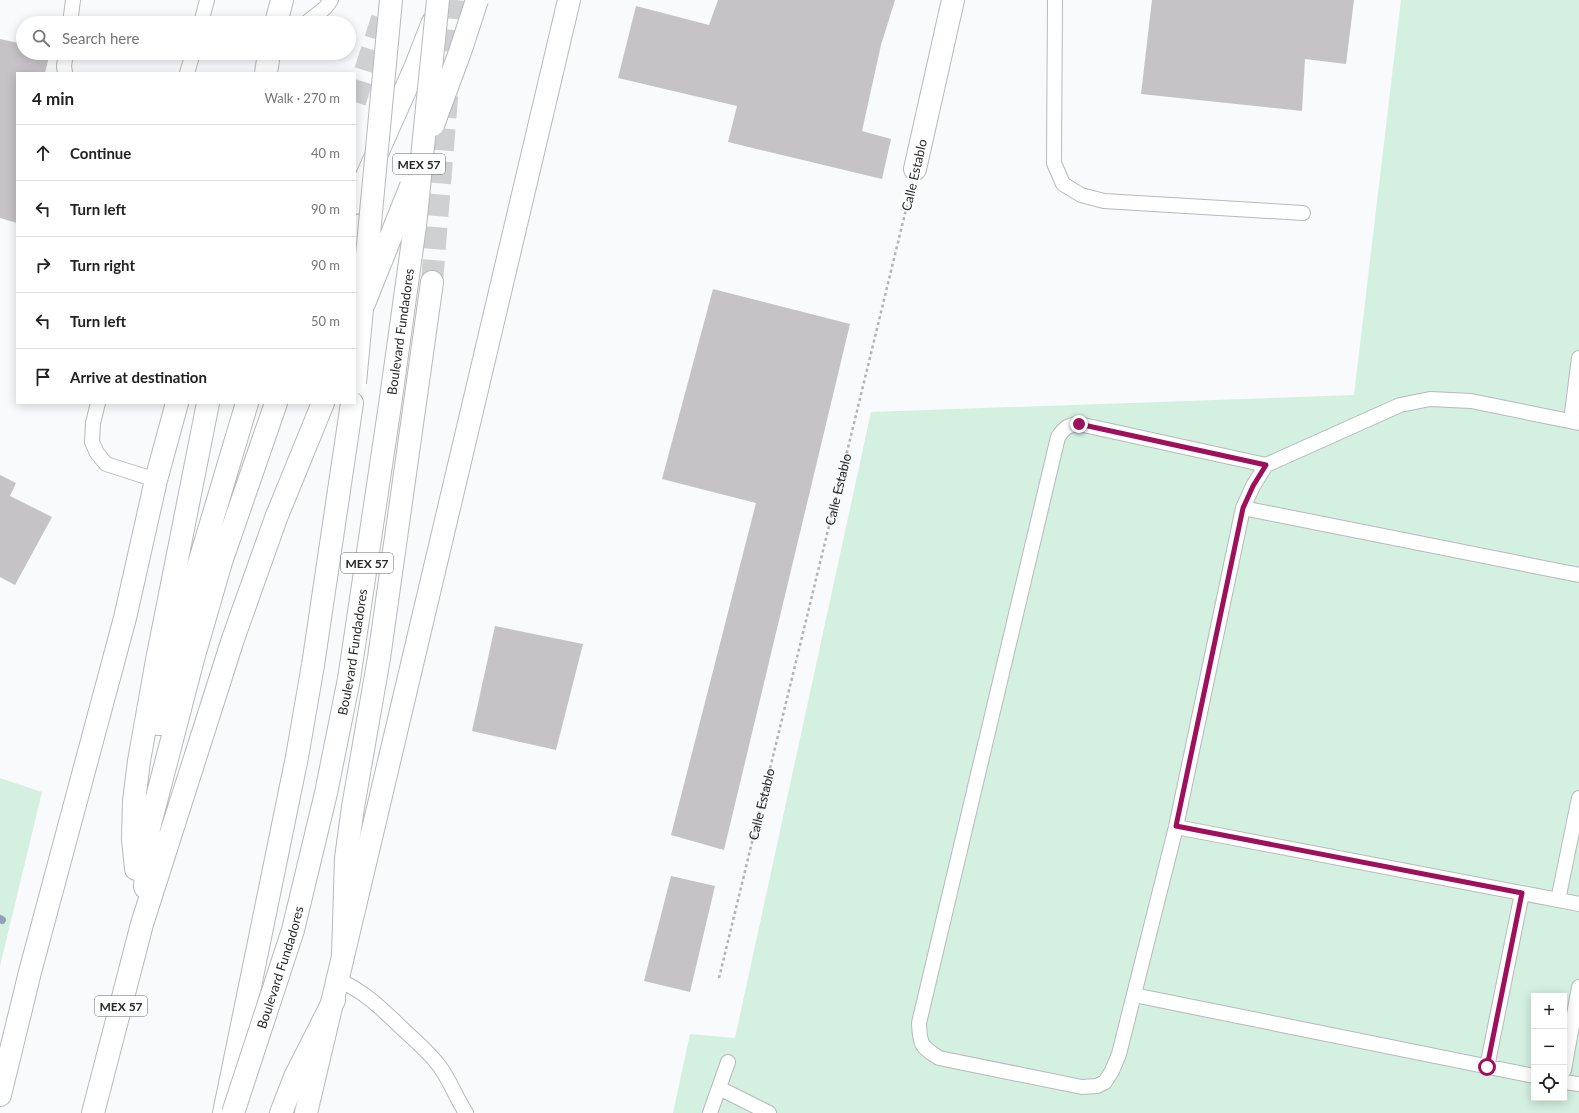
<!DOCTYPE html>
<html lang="en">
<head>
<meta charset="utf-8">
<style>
  :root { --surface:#fff; --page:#f6f6f6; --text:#222; --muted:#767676; --line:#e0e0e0 }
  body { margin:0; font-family:Lato,sans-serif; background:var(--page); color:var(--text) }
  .controls { position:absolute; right:12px; bottom:12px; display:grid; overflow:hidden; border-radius:0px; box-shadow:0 2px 10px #0003 }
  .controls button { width:36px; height:36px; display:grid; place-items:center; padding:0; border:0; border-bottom:1px solid var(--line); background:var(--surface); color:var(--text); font:20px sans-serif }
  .stop { position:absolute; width:12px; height:12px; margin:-9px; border:3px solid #9e105c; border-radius:50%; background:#fff }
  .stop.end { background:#9e105c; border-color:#fff; box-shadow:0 1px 4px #0008 }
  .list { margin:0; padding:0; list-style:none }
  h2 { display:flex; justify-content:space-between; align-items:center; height:52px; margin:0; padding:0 16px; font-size:17px }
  h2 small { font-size:13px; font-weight:400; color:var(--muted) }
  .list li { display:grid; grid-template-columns:26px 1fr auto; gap:12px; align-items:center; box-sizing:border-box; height:56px; padding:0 16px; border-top:1px solid var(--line) }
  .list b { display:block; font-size:15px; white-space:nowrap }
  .list em { font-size:13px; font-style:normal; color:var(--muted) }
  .icon { flex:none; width:22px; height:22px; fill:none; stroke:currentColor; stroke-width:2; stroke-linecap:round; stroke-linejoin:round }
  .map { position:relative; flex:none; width:1579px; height:1113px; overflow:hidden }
  .search { position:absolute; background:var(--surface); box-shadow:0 2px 10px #0003; left:16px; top:16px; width:340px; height:44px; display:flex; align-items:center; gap:10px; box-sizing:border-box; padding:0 14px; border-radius:22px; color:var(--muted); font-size:15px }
  .panel { position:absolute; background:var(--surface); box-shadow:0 2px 10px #0003; left:16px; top:72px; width:340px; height:332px; border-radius:0px }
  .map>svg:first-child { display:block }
  .green { fill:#d3f0e1; fill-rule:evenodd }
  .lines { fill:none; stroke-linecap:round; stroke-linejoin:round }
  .stream { stroke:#92a1ba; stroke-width:8 }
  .building { fill:#c5c3c5 }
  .highway-tunnel { stroke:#ced0d2; stroke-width:22; stroke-dasharray:22 11; stroke-linecap:butt }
  .lane-casing { stroke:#b7b9bb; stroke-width:16 }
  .street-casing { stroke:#b7b9bb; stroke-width:24 }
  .secondary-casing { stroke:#b7b9bb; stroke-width:24 }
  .highway-casing { stroke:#b7b9bb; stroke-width:24 }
  .path { stroke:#b2b4b5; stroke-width:2.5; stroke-dasharray:3 3; stroke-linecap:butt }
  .lane { stroke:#fff; stroke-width:14 }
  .street { stroke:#fff; stroke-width:22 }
  .secondary { stroke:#fff; stroke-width:22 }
  .highway { stroke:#fff; stroke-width:22 }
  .highway-bridge-casing { stroke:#b7b9bb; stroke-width:24; stroke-linecap:butt }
  .highway-bridge { stroke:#fff; stroke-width:22 }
  .route { stroke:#9e105c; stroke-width:5 }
  .labels { text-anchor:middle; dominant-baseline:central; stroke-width:3.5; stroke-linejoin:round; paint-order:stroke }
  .shield { fill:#fff; stroke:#686868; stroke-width:1 }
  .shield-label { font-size:12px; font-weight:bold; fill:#272828 }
  .street-label { font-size:13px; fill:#272828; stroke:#fff }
</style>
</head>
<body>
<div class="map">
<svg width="1579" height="1113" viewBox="0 0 1579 1113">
  <rect width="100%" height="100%" fill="#f8fafc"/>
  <path class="green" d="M1401,0H1579V1113H673L690,1034L735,1038L871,412L1354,395ZM1534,996H1564V1098H1534Z
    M0,778L42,792L0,966Z"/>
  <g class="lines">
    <path class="stream" d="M0,919L2,920"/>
  </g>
  <path class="building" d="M718,0H895L881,45L862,131L891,139L882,179L728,142L737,106L618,78L636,6L709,25Z
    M1152,0H1354L1346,64L1305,59L1302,111L1141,94Z
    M0,39L23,44V53H50L45,73H17V223L0,218Z
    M713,289L850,324L724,850L671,835L756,503L662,479Z
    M0,475L16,483L10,496L52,517L15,585L0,577Z
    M495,626L583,644L556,750L472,731Z
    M671,876L715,886L690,992L644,981Z"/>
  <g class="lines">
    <path class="highway-tunnel" d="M355,102L385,9
      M432,282L455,0"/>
    <g class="lane-casing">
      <path id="lane" d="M1055,0L1054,163L1063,184L1081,195L1104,201L1303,213
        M70,23L73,0
        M201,23L207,0
        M306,23L325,8L331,0
        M65,73L64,66L66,53
        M187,73L193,53
        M98,403L93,423L92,442L97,453L106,464L156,480
        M1571,421L1579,358
        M1266,465L1253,486L1243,508L1176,827L1119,1054L1112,1071L1105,1082L1097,1086L1082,1087L939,1058C921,1046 920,1046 919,1023L1058,437C1065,427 1068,425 1079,424L1266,465L1400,405L1430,399L1471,401L1579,423
        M1243,508L1579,575
        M1176,827L1579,904
        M1558,900L1579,798
        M338,980C365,991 385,1012 406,1032C418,1043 431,1054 440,1067C451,1082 456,1098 466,1113
        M1134,995L1534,1076
        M1487,1067L1522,893
        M1564,1070L1579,987
        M1564,1082L1579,1084
        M719,1088L769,1113
        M710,1113L728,1062"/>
    </g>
    <g class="street-casing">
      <path id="street" d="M915,169L953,0"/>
    </g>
    <g class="secondary-casing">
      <path id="secondary" d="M276,23L282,0
        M0,1095L30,972L125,618L156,480L177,403
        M306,1113L569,0"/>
    </g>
    <g class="highway-casing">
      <path id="highway" d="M387,42L391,0
        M266,73L268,60
        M355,203L415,68L433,22
        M159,724L198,567L247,403
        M136,869L133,839L134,801L139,761L157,660L208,403
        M145,887L149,828L193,659L221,562L276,403
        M343,955L346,858L353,807L379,658L432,282
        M93,1113L142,924L233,639L276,518L323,403
        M224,1113L297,757L313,665L352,403
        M281,1113L295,1077L334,1000"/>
    </g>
    <path class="path" id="s1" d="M719,978L910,193"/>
    <use href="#lane" class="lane"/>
    <use href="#street" class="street"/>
    <use href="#secondary" class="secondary"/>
    <use href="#highway" class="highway"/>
    <g class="highway-bridge-casing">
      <g id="highway-bridge">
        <path d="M433,125L460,52L477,0"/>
        <path d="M355,326L411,186"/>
        <path d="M355,383L387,42"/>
        <path id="s2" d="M233,1113L293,930L326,793L349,679L390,405L415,226L438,0"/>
      </g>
    </g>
    <use href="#highway-bridge" class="highway-bridge"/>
  </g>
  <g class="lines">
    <path class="route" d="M1079,424L1266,465L1253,486L1243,508L1176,826L1522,893L1487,1067"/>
  </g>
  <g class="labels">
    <g class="shield">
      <rect x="393" y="154" width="52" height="20" rx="3"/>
      <rect x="341" y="553" width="52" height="20" rx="3"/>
      <rect x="95" y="996" width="52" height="20" rx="3"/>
    </g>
    <g class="shield-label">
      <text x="419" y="164">MEX 57</text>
      <text x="367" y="563">MEX 57</text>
      <text x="121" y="1006">MEX 57</text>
    </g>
    <g class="street-label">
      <text transform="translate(914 175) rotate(-77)">Calle Establo</text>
      <text stroke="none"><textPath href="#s2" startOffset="801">Boulevard Fundadores</textPath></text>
      <text stroke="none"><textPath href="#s1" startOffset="503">Calle Establo</textPath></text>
      <text stroke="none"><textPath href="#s2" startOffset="477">Boulevard Fundadores</textPath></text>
      <text stroke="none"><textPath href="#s1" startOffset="179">Calle Establo</textPath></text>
      <text stroke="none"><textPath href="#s2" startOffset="153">Boulevard Fundadores</textPath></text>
    </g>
  </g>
</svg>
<div class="controls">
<button>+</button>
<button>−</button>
<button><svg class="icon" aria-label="locate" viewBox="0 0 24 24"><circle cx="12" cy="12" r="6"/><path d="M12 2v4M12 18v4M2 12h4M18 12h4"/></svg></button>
</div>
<div class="stop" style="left:1487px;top:1067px"></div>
<div class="stop end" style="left:1079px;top:424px"></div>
<div class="search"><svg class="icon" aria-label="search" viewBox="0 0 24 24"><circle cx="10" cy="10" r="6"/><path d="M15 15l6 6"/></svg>Search here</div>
<section class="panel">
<h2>4 min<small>Walk · 270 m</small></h2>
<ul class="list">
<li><svg class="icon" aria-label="ahead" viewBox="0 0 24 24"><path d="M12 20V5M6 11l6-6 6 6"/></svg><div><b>Continue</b></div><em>40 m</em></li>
<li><svg class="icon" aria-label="left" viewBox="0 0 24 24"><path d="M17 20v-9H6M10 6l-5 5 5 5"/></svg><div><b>Turn left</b></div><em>90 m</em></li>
<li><svg class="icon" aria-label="right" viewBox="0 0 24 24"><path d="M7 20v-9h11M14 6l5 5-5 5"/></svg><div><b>Turn right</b></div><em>90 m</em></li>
<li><svg class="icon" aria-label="left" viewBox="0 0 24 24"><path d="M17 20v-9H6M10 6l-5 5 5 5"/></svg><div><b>Turn left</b></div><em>50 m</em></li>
<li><svg class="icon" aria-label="arrive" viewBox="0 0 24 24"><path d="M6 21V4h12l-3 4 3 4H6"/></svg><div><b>Arrive at destination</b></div></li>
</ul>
</section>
</div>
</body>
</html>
